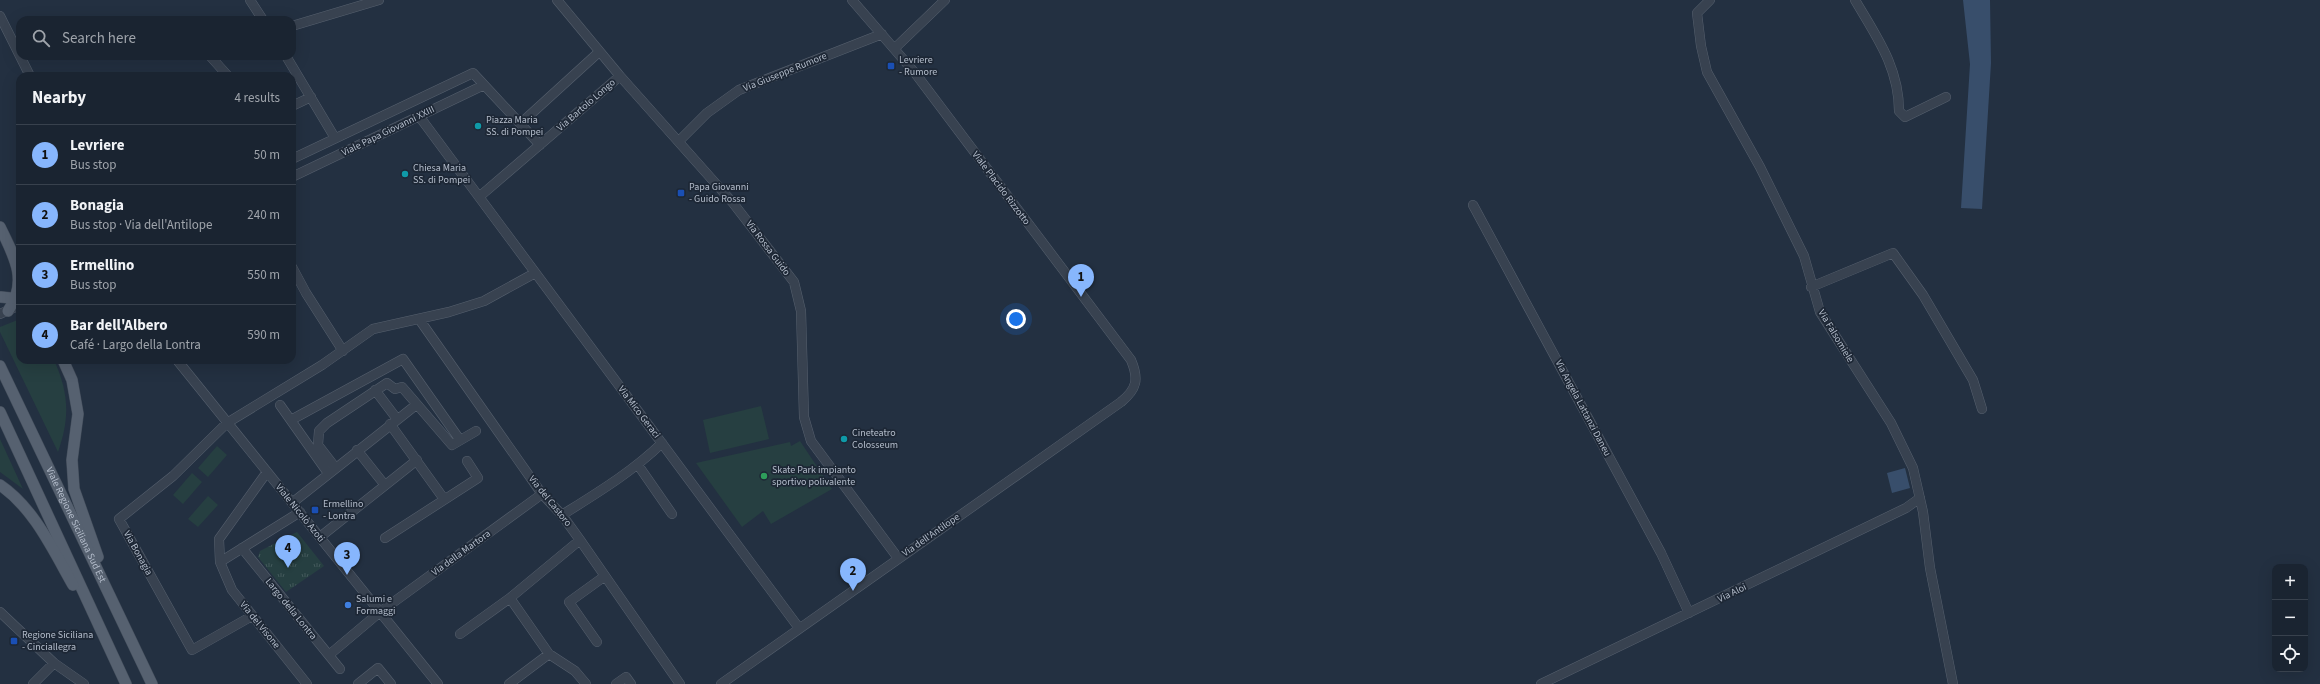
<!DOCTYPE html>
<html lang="en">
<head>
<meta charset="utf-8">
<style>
  :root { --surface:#1a2431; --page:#27303d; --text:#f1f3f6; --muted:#9fa4ab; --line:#38414d; --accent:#87b6fd }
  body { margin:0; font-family:"Source Sans 3",sans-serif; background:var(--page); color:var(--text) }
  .controls { position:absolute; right:12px; bottom:12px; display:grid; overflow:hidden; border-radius:8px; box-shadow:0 4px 16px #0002 }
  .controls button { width:36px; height:36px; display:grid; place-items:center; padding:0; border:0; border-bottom:1px solid var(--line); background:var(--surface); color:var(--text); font:20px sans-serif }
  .you { position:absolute; left:1016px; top:319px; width:14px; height:14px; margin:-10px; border:3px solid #fff; border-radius:50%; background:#1a73e8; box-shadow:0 0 0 6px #1a73e833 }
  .badge { display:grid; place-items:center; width:26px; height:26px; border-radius:50%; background:var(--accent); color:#111; font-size:13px; font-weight:700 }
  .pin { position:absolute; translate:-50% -33px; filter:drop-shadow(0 1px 2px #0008) }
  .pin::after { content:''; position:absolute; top:21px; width:14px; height:12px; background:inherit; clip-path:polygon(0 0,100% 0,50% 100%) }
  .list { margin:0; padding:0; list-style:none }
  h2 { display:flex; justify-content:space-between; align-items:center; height:52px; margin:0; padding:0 16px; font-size:17px }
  h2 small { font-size:13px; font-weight:400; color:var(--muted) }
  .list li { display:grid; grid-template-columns:26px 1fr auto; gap:12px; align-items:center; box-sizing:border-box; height:60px; padding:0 16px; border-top:1px solid var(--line) }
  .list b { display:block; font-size:15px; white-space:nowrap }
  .list p { margin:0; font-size:13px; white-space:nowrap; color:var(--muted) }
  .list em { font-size:13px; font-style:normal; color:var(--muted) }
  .icon { flex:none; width:22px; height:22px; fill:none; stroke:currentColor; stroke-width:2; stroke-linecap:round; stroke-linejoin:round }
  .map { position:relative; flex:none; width:2320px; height:684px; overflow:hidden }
  .search { position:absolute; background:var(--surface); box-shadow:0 4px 16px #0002; left:16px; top:16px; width:280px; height:44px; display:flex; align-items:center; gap:10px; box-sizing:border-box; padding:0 14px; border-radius:12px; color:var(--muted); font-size:15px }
  .panel { position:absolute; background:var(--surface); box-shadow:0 4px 16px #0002; left:16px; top:72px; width:280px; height:292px; border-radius:12px }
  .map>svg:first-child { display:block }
  .grass { fill:#263f41 }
  .park { fill:url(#park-tufts) }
  .water { fill:#384e6b }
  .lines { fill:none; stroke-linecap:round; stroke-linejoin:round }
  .minor-casing { stroke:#56606e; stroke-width:10 }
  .major-casing { stroke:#414b59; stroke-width:12 }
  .minor { stroke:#384250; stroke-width:9 }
  .major { stroke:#566170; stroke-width:11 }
  .transit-dot { fill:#1a4fb4; stroke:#1d2735; stroke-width:1.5 }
  .culture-dot { fill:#0f9aa8; stroke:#1d2735; stroke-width:1.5 }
  .leisure-dot { fill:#2e9e5b; stroke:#1d2735; stroke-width:1.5 }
  .shop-dot { fill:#3f7fe0; stroke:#1d2735; stroke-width:1.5 }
  .labels { text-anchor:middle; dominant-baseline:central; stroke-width:3.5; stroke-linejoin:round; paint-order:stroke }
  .poi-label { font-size:10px; fill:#b4bdcb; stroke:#1d2735; text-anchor:start }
  .street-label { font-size:10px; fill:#b4bdcb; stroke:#1d2735 }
</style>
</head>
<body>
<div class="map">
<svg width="2320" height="684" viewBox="0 0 2320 684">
  <defs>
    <pattern id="park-tufts" width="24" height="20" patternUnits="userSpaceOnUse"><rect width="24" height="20" fill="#263f41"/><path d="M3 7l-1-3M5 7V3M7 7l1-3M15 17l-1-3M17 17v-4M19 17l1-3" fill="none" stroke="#43595b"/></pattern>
  </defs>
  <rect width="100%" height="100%" fill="#233041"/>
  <path class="grass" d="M20,319V360H54C69,393 70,418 58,452L0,332V327Z
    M761,406L769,439L710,453L703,420Z
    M0,439L23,489L0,472Z
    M800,441L832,489L771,524L763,511L742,527L696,463L790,442L791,446Z
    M217,446L227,455L208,477L198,468Z
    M192,473L202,482L183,504L173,495Z
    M208,496L218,505L198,527L188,519Z"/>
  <path class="park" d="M297,532L324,566L286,592L258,557L260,551Z"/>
  <path class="water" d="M1963,0H1990L1991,63L1982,209L1961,208L1970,64Z
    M1905,468L1910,488L1892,493L1887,473Z"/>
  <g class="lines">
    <g class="minor-casing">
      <path id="minor" d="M250,0L263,20
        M557,0L620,76L733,203L794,282L801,311L804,417L811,441L898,558
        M1710,0L1697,13L1701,46L1707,72L1760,167L1804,256L1820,312L1891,423L1913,468L1923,512L1930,568L1953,684
        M1855,0C1876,36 1899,67 1899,111L1905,117L1946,97
        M0,16L30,76
        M292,26L379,0
        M895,48L945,0
        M210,56L228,76
        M286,56L335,138
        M292,106L311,97
        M419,116L799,628
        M520,124L599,52
        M679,141L707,113L739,90L882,34
        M292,159L473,73L540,145
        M292,177L484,85
        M479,197L620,76
        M1473,205L1661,553L1689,613
        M292,267L306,293L343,351
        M1811,287L1893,253L1923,295L1973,380L1982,409
        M0,314L20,305
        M419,319L542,494L562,515L580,540L680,684
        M177,360L438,684
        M375,390L397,419
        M280,405L328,473
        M291,420L403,359L460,440
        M390,424L444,499
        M357,450L384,484
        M638,465L672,514
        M335,467L318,445L319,431L327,423L387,383L395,389L402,387L452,445L476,431
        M267,472L219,539L220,562L232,590L307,684
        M292,503L416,405
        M562,515C597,493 632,472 662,443
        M320,537L417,460
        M385,538L478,478L467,461
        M580,540L510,598L549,654L575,671L586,684
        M242,548L340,669
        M220,562L300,512
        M0,612L54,663L84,684
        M252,616L192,650L119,519L173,476L227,423L322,365L373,329L449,312L484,301L535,273
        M460,634L510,598
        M597,642L569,602L605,576
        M329,655L380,612L542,494
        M33,684L54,663
        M358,684L378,668L391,684
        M509,684L549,654
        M616,684L626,677L631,684
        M721,684L1121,402C1137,389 1139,379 1131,360L915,73L852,0
        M1541,684L1906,508L1920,498"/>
    </g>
    <g class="major-casing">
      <g id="major">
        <path d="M0,227C14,256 29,281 8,311"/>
        <path d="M1,297L20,299"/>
        <path d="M63,360L72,380L78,414L72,460L74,489L98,557"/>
        <path id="s1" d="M0,366L152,684"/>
        <path d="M0,412L126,684"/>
        <path d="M0,485C34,508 53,550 73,585"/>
      </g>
    </g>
    <use href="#minor" class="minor"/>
    <use href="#major" class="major"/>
  </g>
  <g class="transit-dot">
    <rect x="887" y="62" width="8" height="8" rx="2"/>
    <rect x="677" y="189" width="8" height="8" rx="2"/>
    <rect x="311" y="506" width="8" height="8" rx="2"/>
    <rect x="10" y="637" width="8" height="8" rx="2"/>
  </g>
  <g class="culture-dot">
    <circle cx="478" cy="126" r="4"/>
    <circle cx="405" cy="174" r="4"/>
    <circle cx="844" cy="439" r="4"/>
  </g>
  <circle class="leisure-dot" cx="764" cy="476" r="4"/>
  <circle class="shop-dot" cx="348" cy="605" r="4"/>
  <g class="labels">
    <g class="poi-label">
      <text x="899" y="60">Levriere<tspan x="899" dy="12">- Rumore</tspan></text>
      <text x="486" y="120">Piazza Maria<tspan x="486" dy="12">SS. di Pompei</tspan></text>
      <text x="413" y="168">Chiesa Maria<tspan x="413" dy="12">SS. di Pompei</tspan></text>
      <text x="689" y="187">Papa Giovanni<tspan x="689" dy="12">- Guido Rossa</tspan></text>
      <text x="852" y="433">Cineteatro<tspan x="852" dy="12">Colosseum</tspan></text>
      <text x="772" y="470">Skate Park impianto<tspan x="772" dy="12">sportivo polivalente</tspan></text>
      <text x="323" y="504">Ermellino<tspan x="323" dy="12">- Lontra</tspan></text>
      <text x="356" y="599">Salumi e<tspan x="356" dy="12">Formaggi</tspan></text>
      <text x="22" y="635">Regione Siciliana<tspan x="22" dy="12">- Cinciallegra</tspan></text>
    </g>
    <g class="street-label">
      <text transform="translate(785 72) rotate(-22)">Via Giuseppe Rumore</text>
      <text transform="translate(586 105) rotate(-41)">Via Bartolo Longo</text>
      <text transform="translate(388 131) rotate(-26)">Viale Papa Giovanni XXIII</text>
      <text transform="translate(1001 188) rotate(53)">Viale Placido Rizzotto</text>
      <text transform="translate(768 248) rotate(53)">Via Rossa Guido</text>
      <text transform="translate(1836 336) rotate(59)">Via Falsomiele</text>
      <text transform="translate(1583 408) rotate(62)">Via Angela Lattanzi Daneu</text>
      <text transform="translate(639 412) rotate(53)">Via Mico Geraci</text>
      <text transform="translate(550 501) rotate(51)">Via del Castoro</text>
      <text transform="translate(300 513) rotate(51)">Viale Nicolò Azoti</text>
      <text stroke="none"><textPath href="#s1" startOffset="176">Viale Regione Siciliana Sud Est</textPath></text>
      <text transform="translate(931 535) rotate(-35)">Via dell'Antilope</text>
      <text transform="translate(138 553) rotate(61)">Via Bonagia</text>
      <text transform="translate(461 553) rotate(-36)">Via della Martora</text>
      <text transform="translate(1732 593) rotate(-26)">Via Aloi</text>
      <text transform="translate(291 609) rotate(51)">Largo della Lontra</text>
      <text transform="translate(260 625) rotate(51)">Via del Visone</text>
    </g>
  </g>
</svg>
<div class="controls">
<button>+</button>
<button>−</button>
<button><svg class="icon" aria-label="locate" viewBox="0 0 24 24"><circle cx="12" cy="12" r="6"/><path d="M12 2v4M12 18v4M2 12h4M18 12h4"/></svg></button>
</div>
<div class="you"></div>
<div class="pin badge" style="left:1081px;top:297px">1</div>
<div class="pin badge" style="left:853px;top:591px">2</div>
<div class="pin badge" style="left:347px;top:575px">3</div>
<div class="pin badge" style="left:288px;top:568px">4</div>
<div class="search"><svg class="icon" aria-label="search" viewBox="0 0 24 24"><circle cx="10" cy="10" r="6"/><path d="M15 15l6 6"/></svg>Search here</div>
<section class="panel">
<h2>Nearby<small>4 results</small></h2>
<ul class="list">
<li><span class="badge">1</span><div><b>Levriere</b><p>Bus stop</p></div><em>50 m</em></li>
<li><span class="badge">2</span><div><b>Bonagia</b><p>Bus stop · Via dell'Antilope</p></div><em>240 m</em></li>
<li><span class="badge">3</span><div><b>Ermellino</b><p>Bus stop</p></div><em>550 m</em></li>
<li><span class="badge">4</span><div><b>Bar dell'Albero</b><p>Café · Largo della Lontra</p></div><em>590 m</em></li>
</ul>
</section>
</div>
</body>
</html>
